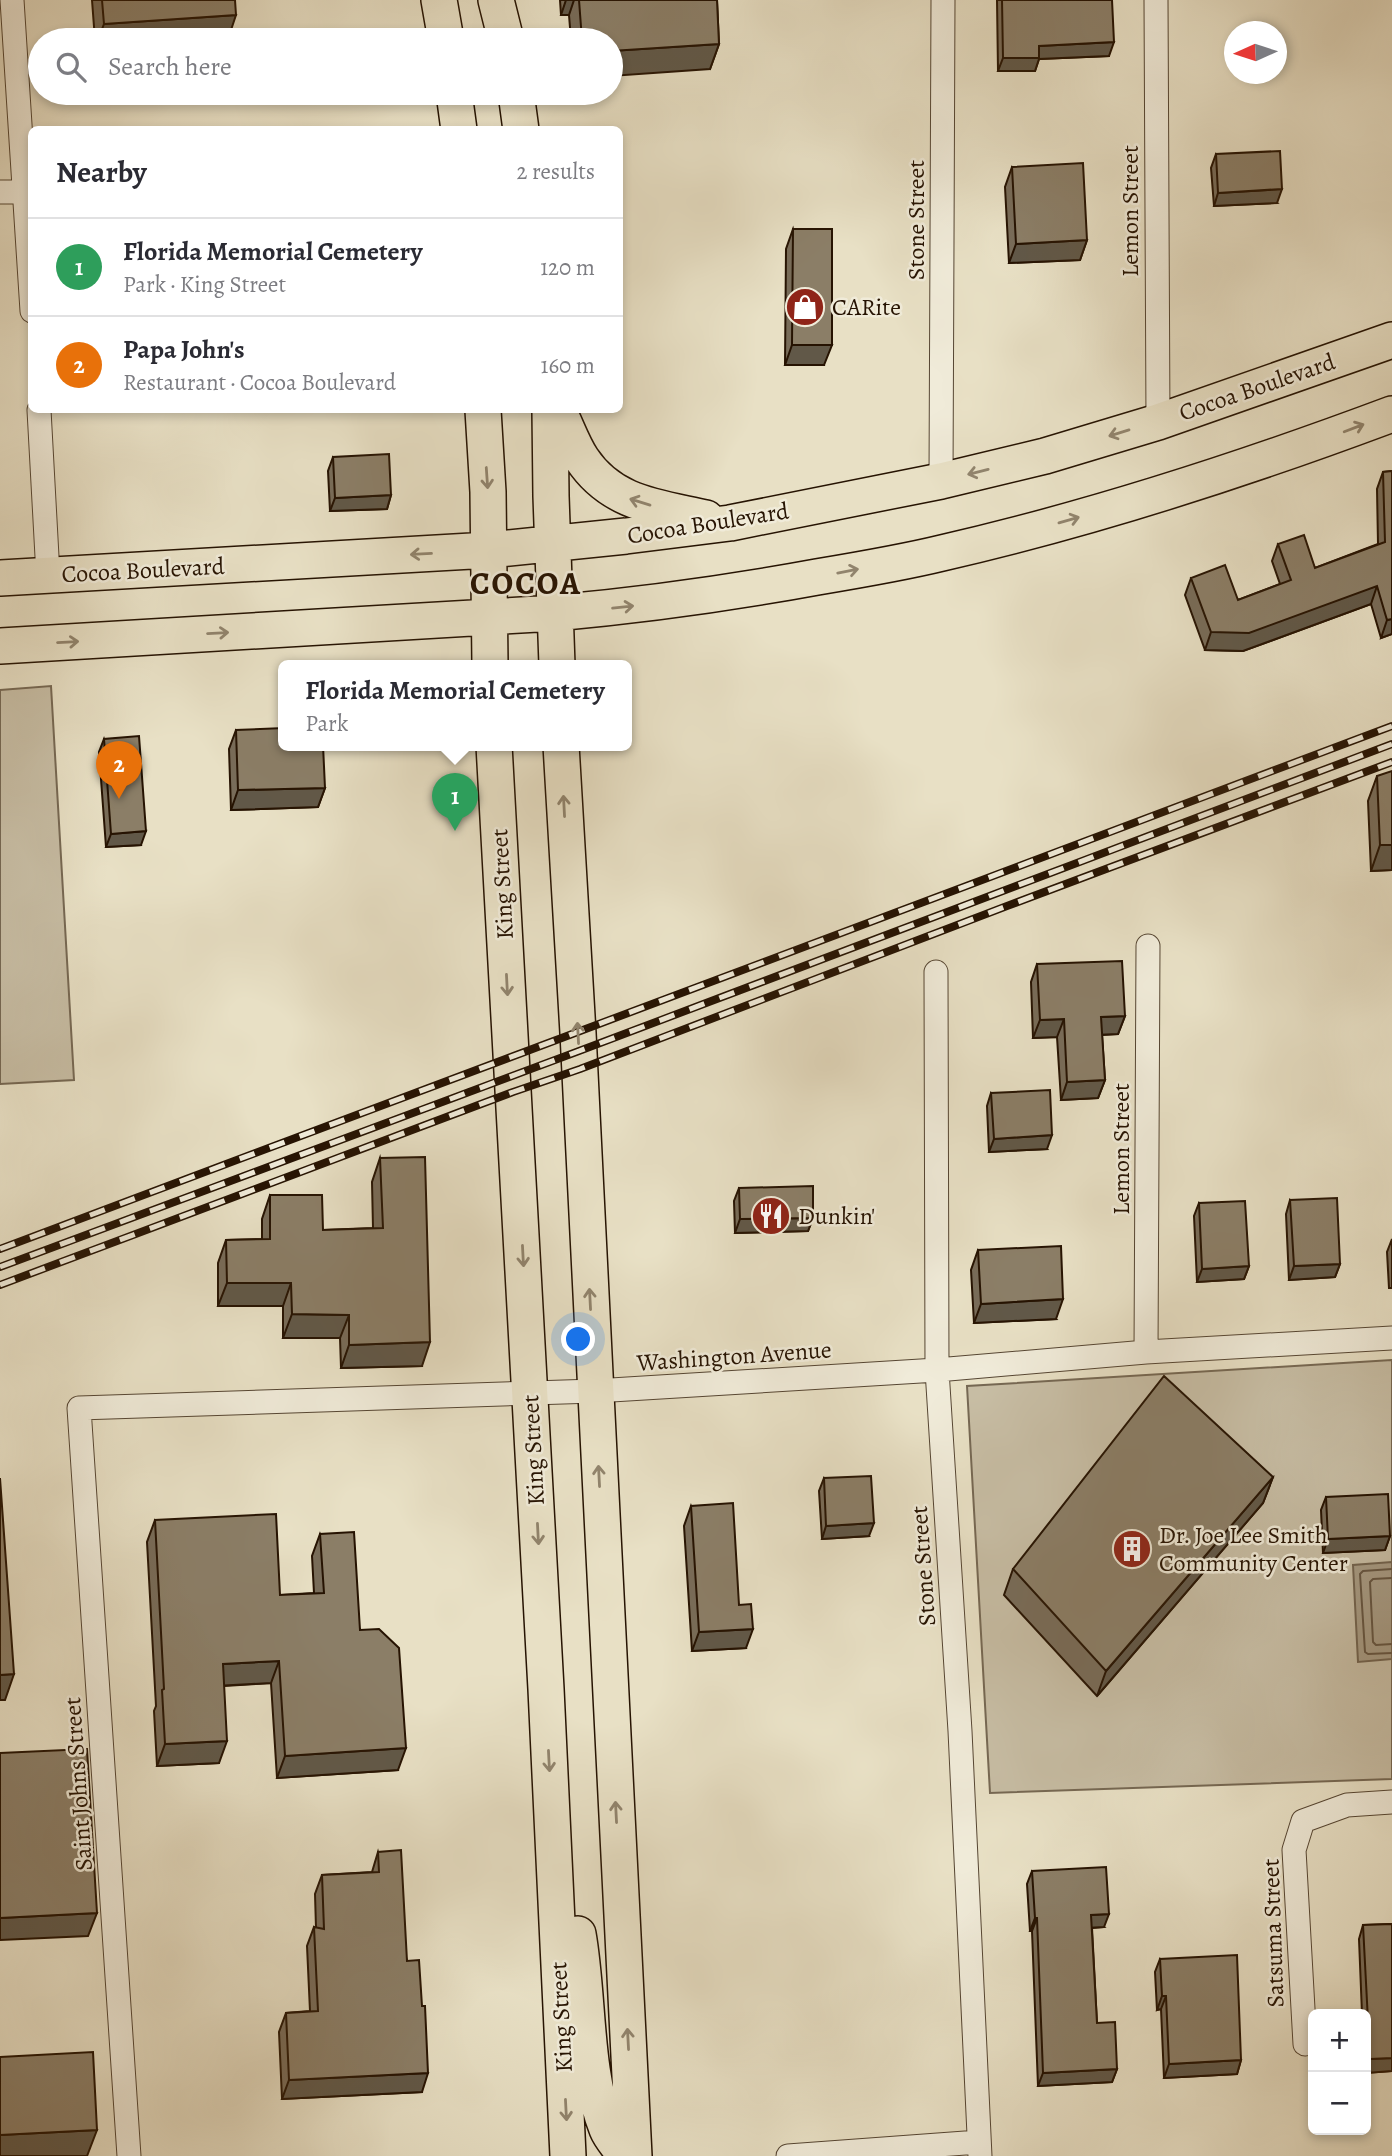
<!DOCTYPE html>
<html lang="en">
<head>
<meta charset="utf-8">
<style>
  :root { --surface:#fff; --page:#f2f2f3; --text:#2b2b33; --muted:#7c7c81; --line:#e1e1e2; --accent:#8f2418 }
  body { margin:0; font-family:Alegreya,serif; background:var(--page); color:var(--text) }
  .controls { position:absolute; right:21px; bottom:21px; display:grid; overflow:hidden; border-radius:10px; box-shadow:0 4px 10px #0003 }
  .controls button { width:63px; height:63px; display:grid; place-items:center; padding:0; border:0; border-bottom:2px solid var(--line); background:var(--surface); color:var(--text); font:35px sans-serif }
  .compass { position:absolute; left:1224px; top:21px; width:63px; height:63px; border-radius:50%; background:var(--surface); box-shadow:0 4px 10px #0003; rotate:267deg }
  .you { position:absolute; left:579px; top:1340px; width:24px; height:24px; margin:-18px; border:5px solid #fff; border-radius:50%; background:#1a73e8; box-shadow:0 0 0 10px #1a73e833 }
  .badge { display:grid; place-items:center; width:46px; height:46px; border-radius:50%; background:var(--accent); color:#fff; font-size:23px; font-weight:700 }
  .pin { position:absolute; translate:-50% -58px; filter:drop-shadow(0 2px 4px #0008) }
  .pin::after { content:''; position:absolute; top:37px; width:24px; height:21px; background:inherit; clip-path:polygon(0 0,100% 0,50% 100%) }
  .popup { position:absolute; left:278px; top:660px; width:354px; height:91px; box-sizing:border-box; display:grid; place-content:center; border-radius:10px; background:var(--surface); filter:drop-shadow(0 2px 5px #0005); font-size:23px; white-space:nowrap; color:var(--muted) }
  .popup b { font-size:26px; color:var(--text) }
  .popup::after { content:''; position:absolute; left:50%; top:100%; margin-left:-14px; border:14px solid transparent; border-top-color:var(--surface) }
  .list { margin:0; padding:0; list-style:none }
  h2 { display:flex; justify-content:space-between; align-items:center; height:91px; margin:0; padding:0 28px; font-size:30px }
  h2 small { font-size:23px; font-weight:400; color:var(--muted) }
  .list li { display:grid; grid-template-columns:46px 1fr auto; gap:21px; align-items:center; box-sizing:border-box; height:98px; padding:0 28px; border-top:2px solid var(--line) }
  .list b { display:block; font-size:26px; white-space:nowrap }
  .list p { margin:0; font-size:23px; white-space:nowrap; color:var(--muted) }
  .list em { font-size:23px; font-style:normal; color:var(--muted) }
  .icon { flex:none; width:38px; height:38px; fill:none; stroke:currentColor; stroke-width:2; stroke-linecap:round; stroke-linejoin:round }
  .map { position:relative; flex:none; width:1392px; height:2156px; overflow:hidden }
  .search { position:absolute; background:var(--surface); box-shadow:0 4px 10px #0003; left:28px; top:28px; width:595px; height:77px; display:flex; align-items:center; gap:18px; box-sizing:border-box; padding:0 24px; border-radius:38px; color:var(--muted); font-size:26px }
  .panel { position:absolute; background:var(--surface); box-shadow:0 4px 10px #0003; left:28px; top:126px; width:595px; height:287px; border-radius:10px }
  .map>svg:first-child { display:block }
  .green { fill:#c7bda4; stroke:#766853; stroke-width:2 }
  .water { fill:#a69a83; stroke:#73644f; stroke-width:2 }
  .lines { fill:none; stroke-linecap:round; stroke-linejoin:round }
  .shore { stroke:#665642; stroke-width:2 }
  .street-casing { stroke:#564633; stroke-width:25 }
  .primary-casing { stroke:#261302; stroke-width:38 }
  .street { stroke:#f0ebd9; stroke-width:23 }
  .primary { stroke:#e8e0c5; stroke-width:35 }
  .rail-casing { stroke:#261302; stroke-width:8 }
  .rail { stroke:#f0ebd9; stroke-width:5; stroke-dasharray:16; stroke-linecap:butt }
  .wall { fill:#786c59; stroke:#261302; stroke-width:2 }
  .shaded-wall { fill:#615848; stroke:#261302; stroke-width:2 }
  .building { fill:#8b7e67; stroke:#261302; stroke-width:2 }
  .oneway { stroke:#91846d }
  .labels { text-anchor:middle; dominant-baseline:central; stroke-width:5; stroke-linejoin:round; paint-order:stroke }
  .street-label { font-size:24px; fill:#261302; stroke:#f0ebd9 }
  .poi-label { font-size:24px; fill:#261302; stroke:#f0ebd9; text-anchor:start }
  .district-label { font-size:32px; font-weight:bold; letter-spacing:2px; fill:#261302; stroke:#f0ebd9 }
</style>
</head>
<body>
<div class="map">
<svg width="1392" height="2156" viewBox="0 0 1392 2156">
  <rect width="100%" height="100%" fill="#e8e0c5"/>
  <filter id="stains"><feTurbulence type="fractalNoise" baseFrequency=".00286" numOctaves="4"/><feColorMatrix values="0 0 0 0 .2 0 0 0 0 .09 0 0 0 0 .02 0 0 0 .5 -.17"/></filter>
  <radialGradient id="worn" r=".72"><stop offset=".6" stop-color="#630" stop-opacity="0"/><stop offset="1" stop-color="#630" stop-opacity=".3"/></radialGradient>
  <path class="green" d="M51,686L74,1080L0,1084V690Z
    M1392,1360V1779L990,1793L967,1386Z"/>
  <path class="water" d="M1392,1562V1659L1358,1662L1353,1565Z"/>
  <g class="lines">
    <path class="shore" d="M1392,1569L1363,1571L1360,1574L1365,1652L1368,1654L1392,1653
      M1392,1578L1373,1579L1370,1582L1373,1642L1376,1645L1392,1644"/>
    <g class="street-casing">
      <path id="street" d="M12,0L32,311
        M1156,0L1158,422
        M0,192H23
        M39,410L48,575
        M941,481L943,0
        M936,972L937,1370L960,1731L980,2156
        M1146,1352L1148,946
        M1305,2044L1294,1850L1303,1821L1347,1805L1392,1802
        M129,2156L79,1408L595,1391L937,1370L1146,1352L1392,1338
        M788,2156L979,2142"/>
    </g>
    <g class="primary-casing">
      <path id="primary" d="M439,0L446,40
        M496,0L506,40
        M454,93L459,130
        M516,93L521,130
        M483,410L488,492L490,665
        M550,410L551,496L557,665
        M558,410C566,425 572,444 582,459C612,504 657,507 706,518
        M0,578L489,550L626,536L730,523L941,481L1045,456L1158,422L1392,340
        M0,646L555,613C643,605 730,593 817,577C859,570 901,563 942,553C1095,518 1245,469 1392,414
        M494,745L546,1689L568,2156
        M561,745L578,1033L634,2156
        M578,1934C589,1995 584,2072 607,2129C611,2139 620,2148 626,2156"/>
    </g>
    <use href="#street" class="street"/>
    <use href="#primary" class="primary"/>
    <g class="rail-casing">
      <path id="rail" d="M0,1249L1392,726
        M0,1267L579,1051L1392,744
        M0,1285L513,1092L580,1069L1007,906L1392,762"/>
    </g>
    <use href="#rail" class="rail"/>
  </g>
  <path class="wall" d="M92,0H235L228,39L210,40H95Z
    M560,0H717L719,44L710,69L611,40H571L569,15H561Z
    M997,0H1112L1109,56L1039,59L1035,71H998Z
    M1216,154L1277,203L1214,206L1211,168Z
    M1012,167L1087,240L1080,260L1009,263L1005,187Z
    M793,229L824,365H785L786,249Z
    M333,457L391,495L387,509L330,511L328,471Z
    M1392,471V634L1381,638L1371,604L1243,651L1205,650L1185,595L1191,578L1238,600L1280,584L1272,561L1278,544L1315,568L1378,544L1377,489L1383,472Z
    M236,730L325,788L318,807L231,810L229,749Z
    M104,739L141,845L106,847L99,752Z
    M1377,776L1392,870L1371,871L1368,801Z
    M1037,964L1125,1016L1118,1034L1102,1035L1105,1080L1098,1098L1061,1100L1057,1037L1033,1038L1031,982Z
    M991,1093L1047,1149L989,1152L987,1106Z
    M380,1158L422,1366L341,1368L340,1338H283V1306H218V1263L226,1240L262,1239V1219L270,1195L323,1230L373,1228L372,1182Z
    M739,1188L813,1218L808,1231L735,1233L734,1201Z
    M1290,1200L1340,1264L1335,1277L1289,1280L1286,1214Z
    M1199,1203L1249,1266L1244,1279L1197,1282L1194,1216Z
    M1392,1239V1288H1389L1387,1252Z
    M978,1250L1056,1319L974,1323L971,1270Z
    M1273,1477L1263,1503L1097,1696L1004,1595L1013,1569Z
    M824,1478L869,1536L822,1539L819,1491Z
    M1326,1497L1390,1536L1385,1550L1323,1553L1321,1510Z
    M691,1506L746,1648L692,1651L684,1526Z
    M155,1520L280,1595L314,1593L312,1556L320,1534L360,1630L398,1770L277,1778L271,1683L224,1686L219,1763L157,1766L154,1711L156,1706L147,1542Z
    M378,1852L407,1961L422,2092L282,2099L279,2032L286,2013L310,2011L307,1946L314,1927L316,1928L315,1894L322,1875L372,1872Z
    M1032,1871L1104,1927L1092,1928L1097,2023L1117,2069L1112,2082L1038,2086L1032,1931H1030L1027,1884Z
    M1392,1924V2071L1366,2073V2014H1362L1359,1939L1363,1925Z
    M1160,1959L1241,2060L1237,2074L1164,2078L1161,2009L1157,2010L1155,1972Z"/>
  <path class="shaded-wall" d="M566,0H574L569,15H561Z
    M236,15L228,39L210,40H98L104,24Z
    M1114,42L1109,56L1039,59L1035,71H998L1003,58L1039,46Z
    M719,44L710,69L611,76V51Z
    M1282,189L1277,203L1214,206L1218,193Z
    M1087,240L1080,260L1009,263L1016,244Z
    M792,345H832L824,365H785Z
    M391,495L387,509L330,511L335,498Z
    M1377,586L1371,604L1243,651L1205,650L1211,632Z
    M1392,619V634L1381,638L1387,620Z
    M325,788L318,807L231,810L238,790Z
    M146,831L141,845L106,847L111,834Z
    M1380,845H1392V870L1371,871Z
    M1125,1016L1118,1034L1095,1035L1101,1017Z
    M1064,1019L1057,1037L1033,1038L1040,1020Z
    M1105,1080L1098,1098L1061,1100L1067,1082Z
    M1052,1135L1047,1149L989,1152L994,1139Z
    M813,1218L808,1231L735,1233L740,1219Z
    M1340,1264L1335,1277L1289,1280L1294,1266Z
    M1249,1266L1244,1279L1197,1282L1202,1269Z
    M227,1283H291L283,1306H218Z
    M1063,1299L1056,1319L974,1323L981,1304Z
    M292,1314L349,1315L340,1338H283Z
    M430,1342L422,1366L341,1368L349,1345Z
    M1273,1477L1263,1503L1097,1696L1106,1671Z
    M874,1523L869,1536L822,1539L826,1526Z
    M1390,1536L1385,1550L1323,1553L1328,1539Z
    M753,1629L746,1648L692,1651L699,1632Z
    M279,1661L271,1683L215,1686L223,1664Z
    M14,1674L5,1700H0V1675Z
    M227,1741L219,1763L157,1766L165,1744Z
    M406,1748L398,1770L277,1778L285,1756Z
    M97,1913L88,1936L0,1940V1918Z
    M1109,1914L1104,1927L1086,1928L1091,1915Z
    M1035,1918H1037L1032,1931H1030Z
    M1162,1996H1166L1161,2009L1157,2010Z
    M1392,2058V2071L1366,2073L1370,2059Z
    M1241,2060L1237,2074L1164,2078L1169,2064Z
    M1117,2069L1112,2082L1038,2086L1043,2073Z
    M428,2073L422,2092L282,2099L289,2080Z
    M97,2130L87,2156H0V2135Z"/>
  <path class="building" d="M102,0H235L236,15L104,24Z
    M579,0H717L719,44L611,51V40H582Z
    M1002,0H1112L1114,42L1039,46V58H1003Z
    M1280,151L1282,189L1218,193L1216,154Z
    M1083,163L1087,240L1016,244L1012,167Z
    M793,229H832V345H792Z
    M389,454L391,495L335,498L333,457Z
    M1392,471V619L1387,620L1377,586L1249,633L1211,632L1191,578L1225,565L1238,600L1291,580L1278,544L1304,535L1315,568L1385,542L1383,472Z
    M284,728V745H323L325,788L238,790L236,730Z
    M139,736L146,831L111,834L104,739Z
    M1392,771V845H1380L1377,776Z
    M1122,961L1125,1016L1101,1017L1105,1080L1067,1082L1064,1019L1040,1020L1037,964Z
    M1050,1090L1052,1135L994,1139L991,1093Z
    M425,1157L430,1342L349,1345V1315L292,1314L291,1283H227L226,1240L270,1239V1195H322L323,1230L383,1228L380,1158Z
    M813,1186V1218L740,1219L739,1188Z
    M1337,1198L1340,1264L1294,1266L1290,1200Z
    M1245,1201L1249,1266L1202,1269L1199,1203Z
    M1061,1246L1063,1299L981,1304L978,1250Z
    M1164,1376L1273,1477L1106,1671L1013,1569Z
    M871,1476L874,1523L826,1526L824,1478Z
    M0,1478L14,1674L0,1675Z
    M1388,1494L1390,1536L1328,1539L1326,1497Z
    M733,1503L739,1605L751,1604L753,1629L699,1632L691,1506Z
    M276,1514L280,1595L324,1593L320,1534L354,1532L360,1630L379,1629L399,1648L406,1748L285,1756L279,1661L223,1664L227,1741L165,1744L162,1690L164,1689L155,1520Z
    M87,1749L97,1913L0,1918V1753Z
    M401,1850L407,1961L419,1960L422,2006H425L428,2073L289,2080L286,2013L318,2011L314,1927L324,1929L322,1875L379,1872L378,1852Z
    M1106,1867L1109,1914L1091,1915L1097,2023L1115,2022L1117,2069L1043,2073L1037,1918H1035L1032,1871Z
    M1392,1924V2058L1370,2059L1363,1925Z
    M1237,1955L1241,2060L1169,2064L1166,1996H1162L1160,1959Z
    M93,2052L97,2130L0,2135V2057Z"/>
  <defs><path id="oneway-shaft" d="M-6 0H5M1.5-3L5.5 0L1.5 3" fill="none" stroke-width="1.6" stroke-linecap="round" stroke-linejoin="round" transform="scale(1.75)"/></defs>
  <g class="oneway">
    <use href="#oneway-shaft" transform="translate(1354 428) rotate(-21)"/>
    <use href="#oneway-shaft" transform="translate(1119 433) rotate(163)"/>
    <use href="#oneway-shaft" transform="translate(978 472) rotate(166)"/>
    <use href="#oneway-shaft" transform="translate(487 478) rotate(86)"/>
    <use href="#oneway-shaft" transform="translate(640 502) rotate(-163)"/>
    <use href="#oneway-shaft" transform="translate(1069 520) rotate(-16)"/>
    <use href="#oneway-shaft" transform="translate(421 554) rotate(177)"/>
    <use href="#oneway-shaft" transform="translate(848 571) rotate(-11)"/>
    <use href="#oneway-shaft" transform="translate(623 607) rotate(-6)"/>
    <use href="#oneway-shaft" transform="translate(218 633) rotate(-3)"/>
    <use href="#oneway-shaft" transform="translate(68 642) rotate(-3)"/>
    <use href="#oneway-shaft" transform="translate(564 806) rotate(-93)"/>
    <use href="#oneway-shaft" transform="translate(507 985) rotate(87)"/>
    <use href="#oneway-shaft" transform="translate(578 1033) rotate(-93)"/>
    <use href="#oneway-shaft" transform="translate(523 1256) rotate(87)"/>
    <use href="#oneway-shaft" transform="translate(590 1299) rotate(-93)"/>
    <use href="#oneway-shaft" transform="translate(599 1476) rotate(-93)"/>
    <use href="#oneway-shaft" transform="translate(538 1534) rotate(87)"/>
    <use href="#oneway-shaft" transform="translate(549 1761) rotate(87)"/>
    <use href="#oneway-shaft" transform="translate(616 1812) rotate(-93)"/>
    <use href="#oneway-shaft" transform="translate(628 2039) rotate(-93)"/>
    <use href="#oneway-shaft" transform="translate(566 2110) rotate(87)"/>
  </g>
  <defs>
    <g id="shop-disc" transform="scale(2.0125)"><circle r="9.5" fill="#8f2418" stroke="#f0ebd9"/><path d="M-5-2.5h2.3a2.7 3.5 0 0 1 5.4 0H5L5.5 6h-11ZM-1.5-2.5h3a1.5 2.3 0 0 0-3 0Z" fill="#fff"/></g>
    <g id="restaurant-disc" transform="scale(2.0125)"><circle r="9.5" fill="#8f2418" stroke="#f0ebd9"/><path d="M-5-6h1v4h1v-4h1v4h1v-4h1v5L-1.5 .5V6h-2V.5L-5-1ZM5-6V6H3V1.5H1.5Q1.5-4 5-6Z" fill="#fff"/></g>
    <g id="building-disc" transform="scale(2.0125)"><circle r="9.5" fill="#8f2418" stroke="#f0ebd9"/><path d="M-4-6H4V6H1V3H-1V6H-4ZM-2.5-4.3h1.7v1.8h-1.7ZM.8-4.3h1.7v1.8H.8ZM-2.5-1h1.7V.8h-1.7ZM.8-1h1.7V.8H.8Z" fill="#fff"/></g>
  </defs>
  <g fill-rule="evenodd">
    <use href="#shop-disc" x="805" y="307"/>
    <use href="#restaurant-disc" x="771" y="1216"/>
    <use href="#building-disc" x="1132" y="1549"/>
  </g>
  <g class="labels">
    <g class="street-label">
      <text transform="translate(1130 211) rotate(-90)">Lemon Street</text>
      <text transform="translate(916 220) rotate(-90)">Stone Street</text>
      <text transform="translate(1257 387) rotate(-19)">Cocoa Boulevard</text>
      <text transform="translate(708 523) rotate(-9)">Cocoa Boulevard</text>
      <text transform="translate(143 570) rotate(-3)">Cocoa Boulevard</text>
      <text transform="translate(502 884) rotate(-93)">King Street</text>
      <text transform="translate(1121 1149) rotate(-90)">Lemon Street</text>
      <text transform="translate(734 1356) rotate(-4)">Washington Avenue</text>
      <text transform="translate(533 1450) rotate(-93)">King Street</text>
      <text transform="translate(923 1566) rotate(-94)">Stone Street</text>
      <text transform="translate(78 1784) rotate(-94)">Saint Johns Street</text>
      <text transform="translate(1273 1933) rotate(-92)">Satsuma Street</text>
      <text transform="translate(561 2017) rotate(-93)">King Street</text>
    </g>
    <g class="poi-label">
      <text x="832" y="307">CARite</text>
      <text x="798" y="1216">Dunkin'</text>
      <text x="1159" y="1535">Dr. Joe Lee Smith<tspan x="1159" dy="28">Community Center</tspan></text>
    </g>
    <g class="district-label">
      <text x="526" y="583">COCOA</text>
    </g>
  </g>
  <rect width="100%" height="100%" filter="url(#stains)"/>
  <rect width="100%" height="100%" fill="url(#worn)"/>
</svg>
<div class="controls">
<button>+</button>
<button>−</button>
</div>
<svg class="compass" viewBox="-18 -18 36 36"><path d="M0-13l5 13h-10z" fill="#e53935"/><path d="M0 13l5-13h-10z" fill="#7c7c81"/></svg>
<div class="you"></div>
<div class="pin badge" style="left:455px;top:831px;background:#2e9e5b">1</div>
<div class="popup"><b>Florida Memorial Cemetery</b>Park</div>
<div class="pin badge" style="left:119px;top:799px;background:#e8710a">2</div>
<div class="search"><svg class="icon" aria-label="search" viewBox="0 0 24 24"><circle cx="10" cy="10" r="6"/><path d="M15 15l6 6"/></svg>Search here</div>
<section class="panel">
<h2>Nearby<small>2 results</small></h2>
<ul class="list">
<li><span class="badge" style="background:#2e9e5b">1</span><div><b>Florida Memorial Cemetery</b><p>Park · King Street</p></div><em>120 m</em></li>
<li><span class="badge" style="background:#e8710a">2</span><div><b>Papa John's</b><p>Restaurant · Cocoa Boulevard</p></div><em>160 m</em></li>
</ul>
</section>
</div>
</body>
</html>
